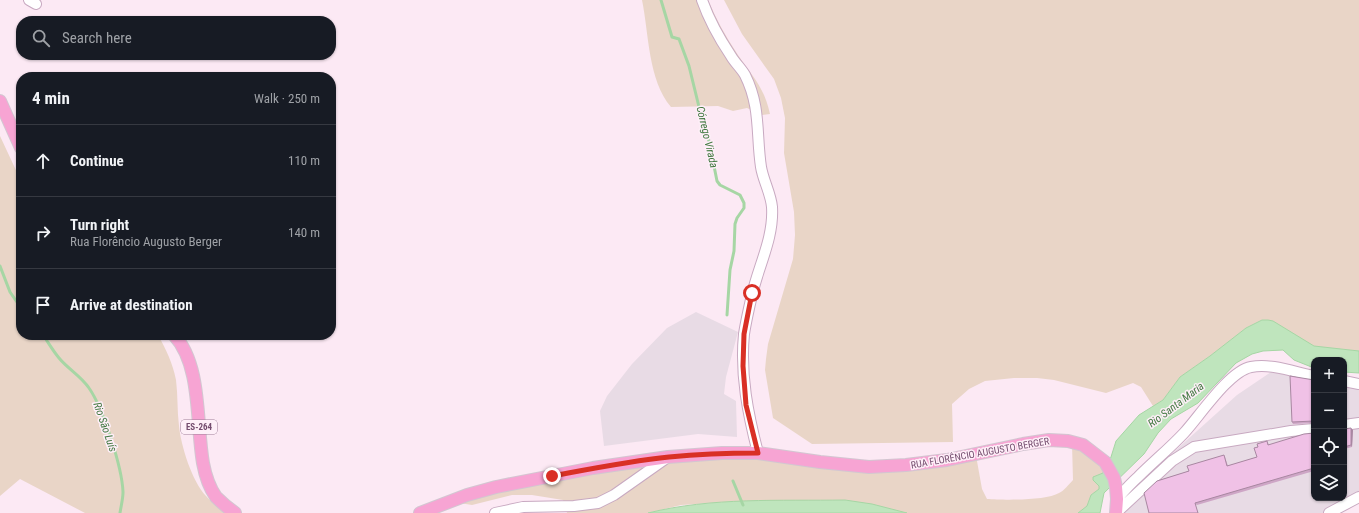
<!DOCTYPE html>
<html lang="en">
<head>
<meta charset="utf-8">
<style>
  :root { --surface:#171b24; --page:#20242c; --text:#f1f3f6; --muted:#9ea1a6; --line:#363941 }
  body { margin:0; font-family:"Roboto Condensed",sans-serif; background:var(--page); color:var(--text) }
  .controls { position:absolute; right:12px; bottom:12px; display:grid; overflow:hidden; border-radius:8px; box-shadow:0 1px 3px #0004 }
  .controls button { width:36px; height:36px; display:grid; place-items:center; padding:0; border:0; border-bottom:1px solid var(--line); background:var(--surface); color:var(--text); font:20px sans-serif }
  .stop { position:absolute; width:12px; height:12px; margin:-9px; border:3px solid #d93025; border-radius:50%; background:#fff }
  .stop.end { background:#d93025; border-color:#fff; box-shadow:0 1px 4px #0008 }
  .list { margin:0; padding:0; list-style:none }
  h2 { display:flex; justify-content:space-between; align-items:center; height:52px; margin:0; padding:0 16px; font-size:17px }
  h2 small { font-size:13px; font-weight:400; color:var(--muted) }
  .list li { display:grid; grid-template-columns:26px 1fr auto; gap:12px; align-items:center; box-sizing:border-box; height:72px; padding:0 16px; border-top:1px solid var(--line) }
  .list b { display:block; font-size:15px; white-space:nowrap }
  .list p { margin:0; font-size:13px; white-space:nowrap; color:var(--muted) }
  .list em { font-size:13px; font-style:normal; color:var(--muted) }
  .icon { flex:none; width:22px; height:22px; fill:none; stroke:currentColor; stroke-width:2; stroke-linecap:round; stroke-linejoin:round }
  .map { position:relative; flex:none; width:1359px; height:513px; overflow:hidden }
  .search { position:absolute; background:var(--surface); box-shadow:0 1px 3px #0004; left:16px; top:16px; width:320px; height:44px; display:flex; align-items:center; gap:10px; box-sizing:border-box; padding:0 14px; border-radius:16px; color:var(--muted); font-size:15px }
  .panel { position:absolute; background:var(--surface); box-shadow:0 1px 3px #0004; left:16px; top:72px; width:320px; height:268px; border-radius:16px }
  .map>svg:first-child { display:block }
  .industrial { fill:#e8dbe5 }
  .green { fill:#e9d5c7 }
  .water { fill:#bfe5bd; stroke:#a6d6a4 }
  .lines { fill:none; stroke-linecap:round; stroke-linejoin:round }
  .stream { stroke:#a6d6a4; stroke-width:3 }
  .minor-casing { stroke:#c8a9c1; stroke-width:12 }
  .major-casing { stroke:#d3c6d1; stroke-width:14 }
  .minor { stroke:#fff; stroke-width:10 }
  .major { stroke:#f7a4d3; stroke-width:12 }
  .wall { fill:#cea6c6 }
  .shaded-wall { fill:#a887a1 }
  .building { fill:#f0c1e6; stroke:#a887a1 }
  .route { stroke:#d93025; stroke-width:5 }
  .labels { text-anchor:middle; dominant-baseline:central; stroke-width:3; stroke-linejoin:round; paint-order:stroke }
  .shield { fill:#feeff8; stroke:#9e7e98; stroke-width:1 }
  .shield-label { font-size:9px; font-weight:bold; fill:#754d6f }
  .street-label { font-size:10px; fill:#754d6f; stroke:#feeff8 }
  .water-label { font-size:11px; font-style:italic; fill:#427941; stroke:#feeff8 }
</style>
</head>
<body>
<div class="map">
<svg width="1359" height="513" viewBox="0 0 1359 513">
  <rect width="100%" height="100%" fill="#fce9f4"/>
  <path class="industrial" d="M696,312L738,332L726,377L724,394L736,401L737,437L698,434L604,446L600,411L607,396L632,364L667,328Z
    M1271,372L1314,380V498H1344V386L1359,389V503L1340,513H1124L1127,494L1237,395Z"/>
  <path class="green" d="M642,0H708C716,19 726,37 738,55C753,77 764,87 770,114L762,115L747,108L733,111L718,106L671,107C648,80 649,34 642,0Z
    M724,0H1359V351L1318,348L1262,320L1246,328L1210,356L1180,377L1163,400L1153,406L1141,387L1133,383L1106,393L1054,380L1037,378H1014L985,381L969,389L952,404L953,442L812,444L773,418L765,370L766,359L768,344L793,259L795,235L794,212L784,153L785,118L781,98L774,79L742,34Z
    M0,136L21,181V335H158C166,349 173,364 176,380C178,395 177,411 179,426C181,446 192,481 206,496C212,503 220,508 228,513H85L20,479L0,496Z
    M1072,444L1105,469L1103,473L1096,476L1093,480L1099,486V489L1091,495L1087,506L1078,513H907L845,500L712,503L681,505L648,513H567L563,500L532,495H512L472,505L453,502L673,457L899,462L975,450L982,489L987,499C1002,500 1046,501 1059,493C1064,491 1069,484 1073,480Z"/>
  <path class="water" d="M1262,320H1268L1273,321L1314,346L1359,351V373L1344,372V360H1314V368L1294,360L1283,350L1263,351L1252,354L1236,363L1198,403L1171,419L1158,433L1144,454L1104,493L1100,513H1078L1087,506L1091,495L1099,489V486L1093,480V477L1103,473L1111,457L1116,441L1139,415L1163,400L1180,377L1210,356L1246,328Z
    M845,500L872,504L907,513H648C712,497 780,501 845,500Z"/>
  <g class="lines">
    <path class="stream" d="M661,0L672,37L679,39L689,66L700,111L709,141L717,181L720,185L740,195L744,203V208L737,218L735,224L734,251L730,270L727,315
      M0,266L10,292L21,308
      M43,335C48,342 53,351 59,358C68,369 81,376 89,388C103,408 122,467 123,492C123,499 121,506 120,513
      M733,481L743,505"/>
    <g class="minor-casing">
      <path id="minor" d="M29,0L36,4
        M702,0C709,20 719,38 731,56C735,63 741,68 745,75C761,107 756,134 761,167C763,180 771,194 772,207C774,238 758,267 752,295C749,308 746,321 744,334C740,375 748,414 758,453
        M1344,381L1359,384
        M1344,425L1359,423
        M1117,499C1124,491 1130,484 1138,477C1153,462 1170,448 1184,433C1199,417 1229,371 1251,367C1271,363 1294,372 1314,376
        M495,513L523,507L574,506L598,503L614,495L668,457
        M1116,513L1172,461L1194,447L1291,431L1314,429
        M1329,513L1359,497"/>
    </g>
    <g class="major-casing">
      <path id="major" d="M0,101L21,148
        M174,335C202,365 196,424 203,463C205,474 209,487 216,497C222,503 228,508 235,513
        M420,513L467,495L496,487L593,468L668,457L722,453H758L820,462L869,467L906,465L947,460L1023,444L1049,440L1068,441L1083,445L1105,462L1114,478L1116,487L1117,499L1116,513"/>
    </g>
    <use href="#minor" class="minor"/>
    <use href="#major" class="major"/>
  </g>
  <path class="wall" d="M1314,380V423L1293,424L1292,422Z
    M1344,429L1353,430L1352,447L1344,449Z
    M1314,433V471L1197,505L1157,481L1189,471L1225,457L1228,466L1257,457L1258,447L1267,441L1269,445Z"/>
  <path class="shaded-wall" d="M1351,428L1353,430L1352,447L1351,445Z"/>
  <path class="building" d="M1290,376L1314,380V421L1292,422Z
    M1351,428V445L1344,447V429Z
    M1314,433V468L1195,503L1198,513H1149L1144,493L1157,481L1189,471L1187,466L1224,455L1227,466L1257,457L1254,448L1258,447L1257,444L1267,441L1268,445L1304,434Z"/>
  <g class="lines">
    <path class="route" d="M552,476C590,469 630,461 669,457C699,454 728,453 758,453L746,405L743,366L744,334L752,293"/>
  </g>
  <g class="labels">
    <rect class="shield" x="181" y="420" width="36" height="14" rx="3"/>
    <g class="shield-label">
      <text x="199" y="427">ES-264</text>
    </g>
    <g class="street-label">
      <text transform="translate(980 453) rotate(-10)">RUA FLORÊNCIO AUGUSTO BERGER</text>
    </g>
    <g class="water-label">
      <text transform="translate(707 137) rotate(77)">Córrego Virada</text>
      <text transform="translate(1176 405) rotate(-37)">Rio Santa Maria</text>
      <text transform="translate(105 427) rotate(71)">Rio São Luís</text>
    </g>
  </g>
</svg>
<div class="controls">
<button>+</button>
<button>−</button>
<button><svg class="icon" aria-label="locate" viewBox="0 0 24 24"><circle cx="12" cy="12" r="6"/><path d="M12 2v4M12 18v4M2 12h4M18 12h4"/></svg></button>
<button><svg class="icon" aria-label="layers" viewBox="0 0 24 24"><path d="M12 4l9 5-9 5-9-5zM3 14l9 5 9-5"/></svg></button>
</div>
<div class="stop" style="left:752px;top:293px"></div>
<div class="stop end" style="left:552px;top:476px"></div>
<div class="search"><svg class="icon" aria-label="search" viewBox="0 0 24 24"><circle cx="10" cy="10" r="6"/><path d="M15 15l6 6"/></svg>Search here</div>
<section class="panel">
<h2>4 min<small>Walk · 250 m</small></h2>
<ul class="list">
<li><svg class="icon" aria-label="ahead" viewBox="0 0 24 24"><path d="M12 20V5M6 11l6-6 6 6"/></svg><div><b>Continue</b></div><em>110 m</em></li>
<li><svg class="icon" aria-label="right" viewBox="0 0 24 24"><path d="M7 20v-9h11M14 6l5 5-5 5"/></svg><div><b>Turn right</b><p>Rua Florêncio Augusto Berger</p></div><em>140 m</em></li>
<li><svg class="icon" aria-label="arrive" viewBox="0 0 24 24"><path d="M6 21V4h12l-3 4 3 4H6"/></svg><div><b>Arrive at destination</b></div></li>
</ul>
</section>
</div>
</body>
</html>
